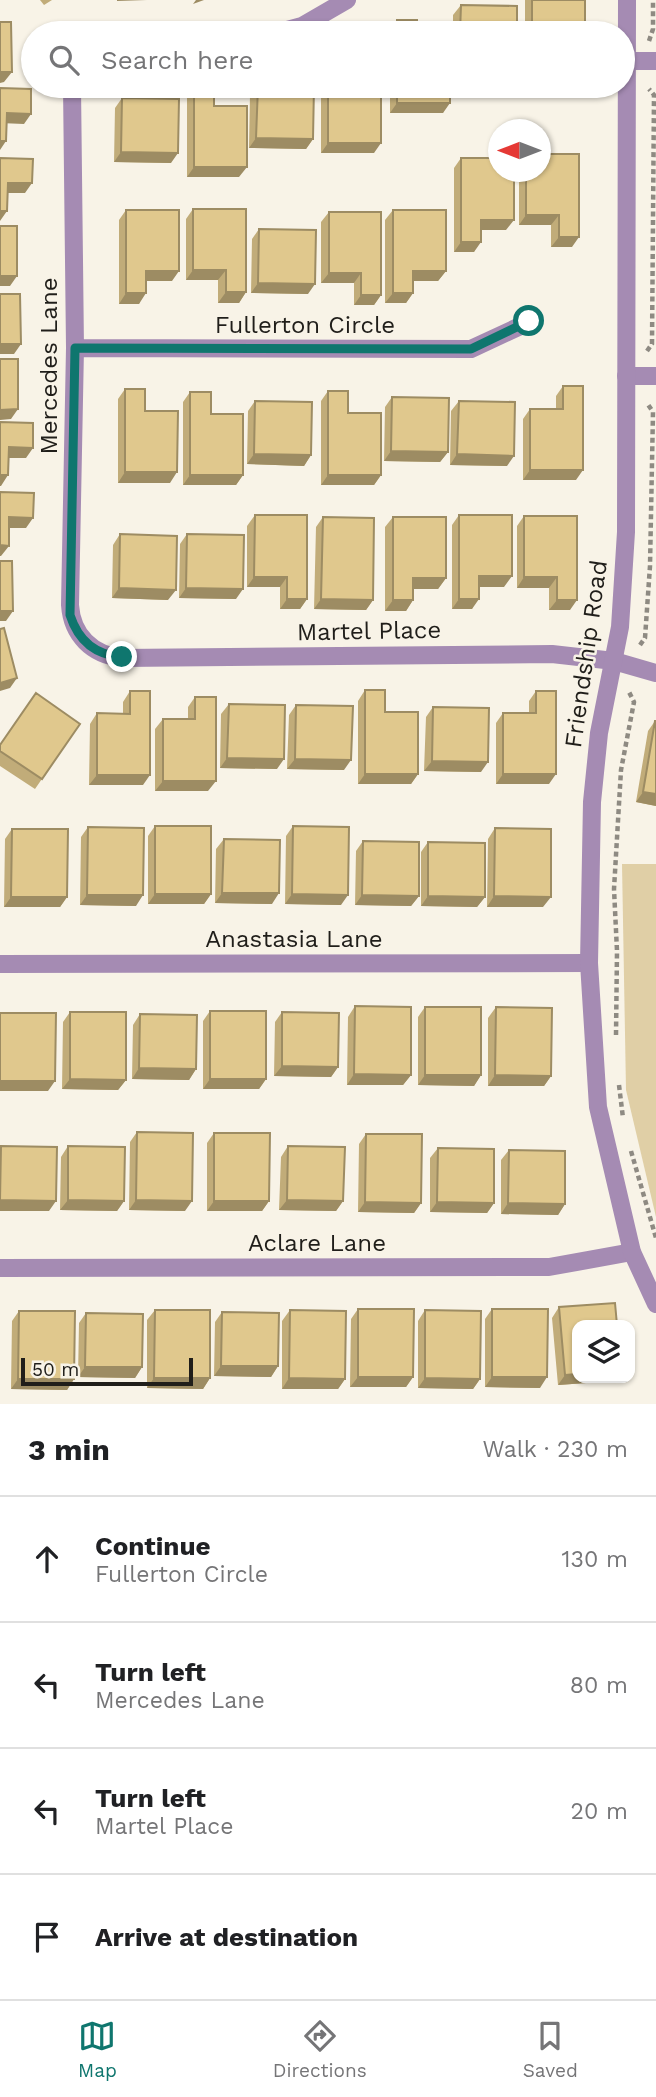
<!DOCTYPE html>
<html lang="en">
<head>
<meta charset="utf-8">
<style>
  :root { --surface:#fff; --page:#f6f6f6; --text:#202124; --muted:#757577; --line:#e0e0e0; --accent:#0f766e }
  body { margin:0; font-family:"Work Sans",sans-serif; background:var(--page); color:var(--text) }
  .controls { position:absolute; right:21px; bottom:21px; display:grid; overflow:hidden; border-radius:14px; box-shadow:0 2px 5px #0004 }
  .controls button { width:63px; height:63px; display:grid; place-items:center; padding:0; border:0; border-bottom:2px solid var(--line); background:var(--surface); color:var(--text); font:35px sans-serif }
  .compass { position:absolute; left:488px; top:119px; width:63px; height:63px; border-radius:50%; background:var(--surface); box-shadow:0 2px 5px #0004; rotate:270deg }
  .scale { position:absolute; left:21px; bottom:18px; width:172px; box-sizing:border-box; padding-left:7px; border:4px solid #201e1a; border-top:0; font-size:19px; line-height:24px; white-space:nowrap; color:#201e1a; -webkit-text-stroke:5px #f8f3e7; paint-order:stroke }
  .stop { position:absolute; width:21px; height:21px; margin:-16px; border:5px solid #0f766e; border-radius:50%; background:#fff }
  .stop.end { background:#0f766e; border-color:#fff; box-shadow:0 2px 7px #0008 }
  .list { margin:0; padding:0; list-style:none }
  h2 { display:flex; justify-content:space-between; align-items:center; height:91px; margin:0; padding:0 28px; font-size:30px }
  h2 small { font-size:23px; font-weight:400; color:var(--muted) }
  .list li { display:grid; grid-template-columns:46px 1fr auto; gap:21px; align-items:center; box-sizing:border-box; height:126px; padding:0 28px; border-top:2px solid var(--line) }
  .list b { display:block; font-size:26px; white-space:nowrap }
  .list p { margin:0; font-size:23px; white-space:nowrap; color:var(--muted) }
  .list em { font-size:23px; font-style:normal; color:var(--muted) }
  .icon { flex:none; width:38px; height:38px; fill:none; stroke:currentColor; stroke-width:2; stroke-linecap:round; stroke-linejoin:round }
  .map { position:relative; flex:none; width:656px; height:1404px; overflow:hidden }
  .search { position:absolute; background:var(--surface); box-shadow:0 2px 5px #0004; left:21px; right:21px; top:21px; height:77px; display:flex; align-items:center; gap:18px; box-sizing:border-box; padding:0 24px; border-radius:38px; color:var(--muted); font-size:26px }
  .sheet { height:595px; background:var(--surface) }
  nav { display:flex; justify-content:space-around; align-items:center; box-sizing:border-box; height:98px; border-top:2px solid var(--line); background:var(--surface); font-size:19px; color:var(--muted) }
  nav a { display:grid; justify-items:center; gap:4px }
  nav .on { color:var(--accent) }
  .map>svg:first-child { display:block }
  .green { fill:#e0cfa6 }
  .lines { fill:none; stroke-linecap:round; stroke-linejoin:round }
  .path { stroke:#8e8a82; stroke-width:4.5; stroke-dasharray:5 3.5; stroke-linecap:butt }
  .minor { stroke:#a58bb3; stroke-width:18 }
  .tertiary { stroke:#a58bb3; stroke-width:18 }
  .wall { fill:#c1ac79 }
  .shaded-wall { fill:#9d8c63 }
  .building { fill:#e0c88d; stroke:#9d8c63; stroke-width:2 }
  .route { stroke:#0f766e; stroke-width:9 }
  .labels { text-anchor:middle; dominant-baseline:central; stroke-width:5; stroke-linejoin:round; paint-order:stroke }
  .street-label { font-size:24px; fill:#201e1a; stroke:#f8f3e7 }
</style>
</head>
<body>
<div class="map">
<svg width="656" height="1404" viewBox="0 0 656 1404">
  <rect width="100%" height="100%" fill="#f8f3e7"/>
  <path class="green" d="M622,864H656V1217L626,1090Z"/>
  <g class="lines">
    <path class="path" d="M649,41L653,29V0
      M647,351L652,344L654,95L649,89
      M640,645L645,638L650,566L653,412L647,403
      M616,1035L617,951L614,889L621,770L634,702L629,692
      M619,1085L623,1118
      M631,1151L656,1238"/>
    <path class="minor" d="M276,33L302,26L347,0
      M627,61H656
      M72,86L75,348L70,605C72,635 92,655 122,658L552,654L614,661L656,673
      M75,348L471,349L529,322
      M626,376H656
      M0,964L589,963
      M0,1268L549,1267L632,1252"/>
    <path class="tertiary" d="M627,0L626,532L620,627L599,733L592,802L589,963L598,1107L632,1252L656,1304"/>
  </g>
  <path class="wall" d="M40,0H52L44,5Z
    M525,0H585V33H525Z
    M461,5L517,33H453V15Z
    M397,20L417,33H390V30Z
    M192,86H214V106L239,177H187V94Z
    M256,86H258L313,139L306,149L249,148L250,94Z
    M321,86H381L374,153H321Z
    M390,86H450L443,113H390Z
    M122,98L171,163L114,162L115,108Z
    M461,158L506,230H481L474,252H454V168Z
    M519,172H541L572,247H551V225H519Z
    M193,209L246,292L239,303H218V280H186V219Z
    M126,210L172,281H146L139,304H119V220Z
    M393,210L446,271L438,281H413V293L406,303H385V220Z
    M329,212L381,295L374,305H354V283H321V222Z
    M259,229L308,294L251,293L252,239Z
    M563,386L576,480H523V419L530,409H556V396Z
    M125,389L170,483H118V399Z
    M328,391L381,475L374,485H321V401Z
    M190,392L243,475L236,485H183V402Z
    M392,397L448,452L440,462L384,461L385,407Z
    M255,401L311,455L304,466L247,464L248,411Z
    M459,401L507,466L450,465L451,411Z
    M255,515L307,599L300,609H280V587H247V526Z
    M459,515L504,587H479L472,609H452V525Z
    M524,516H577L570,610H549V588H517V526Z
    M323,517L373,600L366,610L314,609L316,527Z
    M393,517L446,578L438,589H413V600L406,611H385V527Z
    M120,534L168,600L112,598L113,545Z
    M187,534L236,599L179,598L180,544Z
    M365,690L385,712L418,774L411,784H358V701Z
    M130,691L143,785H89L90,724L97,713L123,714V702Z
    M536,691L549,784H496V723L503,713H529V701Z
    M195,697L208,791H155V729L163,719H188V707Z
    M229,704L277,769L220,768L221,714Z
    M296,705L344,770L287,769L289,715Z
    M433,707L481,772L424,771L426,717Z
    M655,721H656V806L636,802L648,731Z
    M80,724L35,789L0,766V745Z
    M155,826L211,894L204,904H148V836Z
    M293,826L341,905L285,904L286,836Z
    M88,827L136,906L80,905L81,837Z
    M495,828L543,907H487L488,839Z
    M12,829L67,897L60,907H4L5,839Z
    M224,839L272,904L215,903L216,849Z
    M363,841L419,896L411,906L355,905L356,851Z
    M428,842L485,897L477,907L421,906V852Z
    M355,1006L411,1075L403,1085H347L348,1017Z
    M425,1007L481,1075L474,1086L418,1085V1017Z
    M496,1007L551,1076L544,1086H488V1018Z
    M210,1011L266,1079L259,1089H203V1021Z
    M70,1012L126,1080L118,1090L62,1089L63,1022Z
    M282,1012L338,1067L331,1077L274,1076L275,1022Z
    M140,1014L196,1069L189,1080L132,1079L133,1025Z
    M137,1132L185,1211L129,1210L130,1142Z
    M214,1133L269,1201L262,1211H207V1143Z
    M366,1134L421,1203L414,1213L358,1212L359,1144Z
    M68,1146L124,1201L117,1211L60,1210L61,1157Z
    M288,1146L343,1201L336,1211L279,1210L281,1157Z
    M438,1148L494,1203L487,1213L430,1212V1158Z
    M509,1150L565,1204L558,1215L501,1214V1160Z
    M559,1307L614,1381L558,1385L552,1318Z
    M358,1309L413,1377L406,1387H350L351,1319Z
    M492,1309L540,1388L485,1387V1319Z
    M155,1310L210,1378L203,1389L147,1388V1320Z
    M290,1310L345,1379L338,1389H282V1321Z
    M425,1310L480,1379L473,1389L418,1388V1321Z
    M19,1311L74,1379L67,1390L11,1389L12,1321Z
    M222,1312L278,1366L271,1377L214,1376L215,1322Z
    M86,1313L142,1367L135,1378L78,1377L79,1323Z"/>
  <path class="shaded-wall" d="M117,0H147L117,1Z
    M196,0H204L193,4Z
    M0,72H12L4,82L0,83Z
    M397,103H450L443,113H390Z
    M7,113L31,114L24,124L0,123Z
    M256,138L313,139L306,149L249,148Z
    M0,141H6L0,150Z
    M328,143H381L374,153H321Z
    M121,152L178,153L171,163L114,162Z
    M194,167H247L239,177H187Z
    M8,183H32L25,193H1Z
    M0,211H7L0,221Z
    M526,215H559L551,225H519Z
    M481,220H514L506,230H474Z
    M559,237H579L572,247H551Z
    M461,242H481L474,252H454Z
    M193,270H226L218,280H186Z
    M146,271H179L172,281H139Z
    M413,271H446L438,281H406Z
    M329,273H361L354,283H321Z
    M0,276H17L10,286H0Z
    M258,283L315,284L308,294L251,293Z
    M226,292H246L239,303H218Z
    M126,293H146L139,304H119Z
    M393,293H413L406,303H385Z
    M361,295H381L374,305H354Z
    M0,344H21L14,354H0Z
    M18,409L11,419L0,420V410Z
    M9,447L33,448L26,458H2Z
    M391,451L448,452L440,462L384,461Z
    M254,454L311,455L304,466L247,464Z
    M457,454L514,456L507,466L450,465Z
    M530,470H583L576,480H523Z
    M125,472H177L170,483H118Z
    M0,475H8L1,486H0Z
    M190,475H243L236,485H183Z
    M328,475H381L374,485H321Z
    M9,517L33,518L26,528H2Z
    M0,545L9,546L1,556H0Z
    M479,576H512L504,587H472Z
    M254,577H287L280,587H247Z
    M524,577H557L549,588H517Z
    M413,578H446L438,589H406Z
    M119,588L176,590L168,600L112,598Z
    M186,588L243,589L236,599L179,598Z
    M287,599H307L300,609H280Z
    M321,599L373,600L366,610L314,609Z
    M459,599H479L472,609H452Z
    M393,600H413L406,611H385Z
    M557,600H577L570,610H549Z
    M0,611H13L6,621H0Z
    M17,678L10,688L0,691V683Z
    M227,758L284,759L277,769L220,768Z
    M295,759L351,760L344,770L287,769Z
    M432,761L488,762L481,772L424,771Z
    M365,774H418L411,784H358Z
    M503,774H556L549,784H496Z
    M97,775H150L143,785H89Z
    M163,781H216L208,791H155Z
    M643,792L656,794V806L636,802Z
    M222,893H279L272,904L215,903Z
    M155,894H211L204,904H148Z
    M292,894L348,895L341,905L285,904Z
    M87,895H143L136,906L80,905Z
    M362,895L419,896L411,906L355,905Z
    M428,896L485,897L477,907L421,906Z
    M494,896L551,897L543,907H487Z
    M11,897H67L60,907H4Z
    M282,1066L338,1067L331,1077L274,1076Z
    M139,1068L196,1069L189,1080L132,1079Z
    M354,1074L411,1075L403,1085H347Z
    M425,1075H481L474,1086L418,1085Z
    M495,1075L551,1076L544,1086H488Z
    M70,1079L126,1080L118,1090L62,1089Z
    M210,1079H266L259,1089H203Z
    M0,1081H55L48,1091H0Z
    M0,1200L56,1201L49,1211H0Z
    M68,1200L124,1201L117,1211L60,1210Z
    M136,1200L192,1201L185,1211L129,1210Z
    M287,1200L343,1201L336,1211L279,1210Z
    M214,1201H269L262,1211H207Z
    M365,1202L421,1203L414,1213L358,1212Z
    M437,1202L494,1203L487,1213L430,1212Z
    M508,1203L565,1204L558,1215L501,1214Z
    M221,1366H278L271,1377L214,1376Z
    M85,1367H142L135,1378L78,1377Z
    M577,1374V1378H616L614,1381L558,1385L565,1375Z
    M358,1377H413L406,1387H350Z
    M492,1377H547L540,1388L485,1387Z
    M154,1378H210L203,1389L147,1388Z
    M289,1378L345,1379L338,1389H282Z
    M425,1378L480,1379L473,1389L418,1388Z
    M18,1379H74L67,1390L11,1389Z"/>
  <path class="building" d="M532,0H585V33H532Z
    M461,5L517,6V33H460Z
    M397,20H417V33H397Z
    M0,22H11L12,72H0Z
    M194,86H214V106H247V167H194Z
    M258,86H314L313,139L256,138Z
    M328,86H381V143H328Z
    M397,86H450V103H397Z
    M0,88L31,89V114L7,113L6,141H0Z
    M122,98L179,99L178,153L121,152Z
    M541,154H579V237H559V215H526V172H541Z
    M0,158L33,159L32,183H8L7,211H0Z
    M461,158H499V172H514V220H481V242H461Z
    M193,209H246V292H226V270H193Z
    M126,210H179V271H146V293H126Z
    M393,210H446V271H413V293H393Z
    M329,212H381V295H361V273H329Z
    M0,226H17V276H0Z
    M259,229L316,230L315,284L258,283Z
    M0,294H20L21,344H0Z
    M0,359H18V409L0,410Z
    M563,386H583V470H530V409H563Z
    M125,389H145V411H178L177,472H125Z
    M328,391H348V413H381V475H328Z
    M190,392H211V414H243V475H190Z
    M392,397L449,398L448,452L391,451Z
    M255,401L312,402L311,455L254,454Z
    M459,401L515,402L514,456L457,454Z
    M0,422L33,423V448L9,447L8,475H0Z
    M0,492L34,493L33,518L9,517V546L0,545Z
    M255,515H307V599H287V577H254Z
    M459,515H512V576H479V599H459Z
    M524,516H577V600H557V577H524Z
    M323,517L374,518L373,600L321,599Z
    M393,517H446V578H413V600H393Z
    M120,534L177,536L176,590L119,588Z
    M187,534L244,535L243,589L186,588Z
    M0,561H12L13,611H0Z
    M4,628L17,678L0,683V629Z
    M365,690H385V712H418V774H365Z
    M130,691H150V775H97V713L130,714Z
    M536,691H556V774H503V713H536Z
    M36,693L80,724L42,779L0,751V745Z
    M195,697H216V781H163V719H195Z
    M229,704L285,705L284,759L227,758Z
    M296,705L353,706L351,760L295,759Z
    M433,707L489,708L488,762L432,761Z
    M655,721H656V794L643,792Z
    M155,826H211V894H155Z
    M293,826L349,827L348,895L292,894Z
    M88,827L144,828L143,895H87Z
    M495,828L551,829V897L494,896Z
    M12,829H68L67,897H11Z
    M224,839L280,840L279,893H222Z
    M363,841L419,842V896L362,895Z
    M428,842L485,843V897L428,896Z
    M355,1006L411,1007V1075L354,1074Z
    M425,1007H481V1075H425Z
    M496,1007L552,1008L551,1076L495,1075Z
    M210,1011H266V1079H210Z
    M70,1012H126V1080L70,1079Z
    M282,1012L339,1013L338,1067L282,1066Z
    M0,1013H56L55,1081H0Z
    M140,1014L197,1015L196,1069L139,1068Z
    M137,1132L193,1133L192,1201L136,1200Z
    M214,1133H270L269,1201H214Z
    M366,1134H422L421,1203L365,1202Z
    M1,1146L57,1147L56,1201L0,1200Z
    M68,1146L125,1147L124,1201L68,1200Z
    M288,1146L345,1147L343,1201L287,1200Z
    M438,1148L494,1149V1203L437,1202Z
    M509,1150L565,1151V1204L508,1203Z
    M615,1303L617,1325H577V1374L565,1375L559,1307Z
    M358,1309H414L413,1377H358Z
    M492,1309H548L547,1377H492Z
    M155,1310H210V1378H154Z
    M290,1310L346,1311L345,1379L289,1378Z
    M425,1310L481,1311L480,1379L425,1378Z
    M19,1311H75L74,1379H18Z
    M222,1312L279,1313L278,1366H221Z
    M86,1313L143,1314L142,1367H85Z"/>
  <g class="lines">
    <path class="route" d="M122,657C95,655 78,640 70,615L75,348L471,349L529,321"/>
  </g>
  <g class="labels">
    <g class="street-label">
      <text x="305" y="325">Fullerton Circle</text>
      <text transform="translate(49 366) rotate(-90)">Mercedes Lane</text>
      <text transform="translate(369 631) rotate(-1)">Martel Place</text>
      <text transform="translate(586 654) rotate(-82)">Friendship Road</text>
      <text x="294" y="939">Anastasia Lane</text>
      <text x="317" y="1243">Aclare Lane</text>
    </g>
  </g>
</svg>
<div class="controls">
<button><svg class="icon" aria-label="layers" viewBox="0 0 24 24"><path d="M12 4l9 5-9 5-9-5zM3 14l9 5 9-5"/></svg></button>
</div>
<svg class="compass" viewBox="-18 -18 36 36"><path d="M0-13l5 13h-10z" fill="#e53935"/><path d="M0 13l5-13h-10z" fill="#757577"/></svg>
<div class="scale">50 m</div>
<div class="stop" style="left:529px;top:321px"></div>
<div class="stop end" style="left:122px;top:657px"></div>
<div class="search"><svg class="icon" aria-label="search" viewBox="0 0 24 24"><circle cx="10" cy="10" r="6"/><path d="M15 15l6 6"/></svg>Search here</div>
</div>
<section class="sheet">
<h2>3 min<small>Walk · 230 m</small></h2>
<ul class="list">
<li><svg class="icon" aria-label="ahead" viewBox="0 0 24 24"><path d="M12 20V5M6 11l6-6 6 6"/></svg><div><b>Continue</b><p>Fullerton Circle</p></div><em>130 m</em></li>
<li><svg class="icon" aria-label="left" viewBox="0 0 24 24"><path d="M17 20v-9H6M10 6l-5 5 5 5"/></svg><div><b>Turn left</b><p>Mercedes Lane</p></div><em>80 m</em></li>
<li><svg class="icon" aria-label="left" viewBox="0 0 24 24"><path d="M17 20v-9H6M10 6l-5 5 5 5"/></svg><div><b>Turn left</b><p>Martel Place</p></div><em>20 m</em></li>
<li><svg class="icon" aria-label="arrive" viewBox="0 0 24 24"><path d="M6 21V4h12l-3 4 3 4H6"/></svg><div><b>Arrive at destination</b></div></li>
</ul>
</section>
<nav>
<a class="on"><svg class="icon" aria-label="map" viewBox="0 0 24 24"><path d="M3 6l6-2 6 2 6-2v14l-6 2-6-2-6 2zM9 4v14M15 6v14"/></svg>Map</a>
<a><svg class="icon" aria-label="directions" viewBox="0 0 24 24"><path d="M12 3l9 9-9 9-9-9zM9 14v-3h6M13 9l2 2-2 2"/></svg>Directions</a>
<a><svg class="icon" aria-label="saved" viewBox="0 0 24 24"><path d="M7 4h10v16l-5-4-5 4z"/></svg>Saved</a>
</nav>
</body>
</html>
